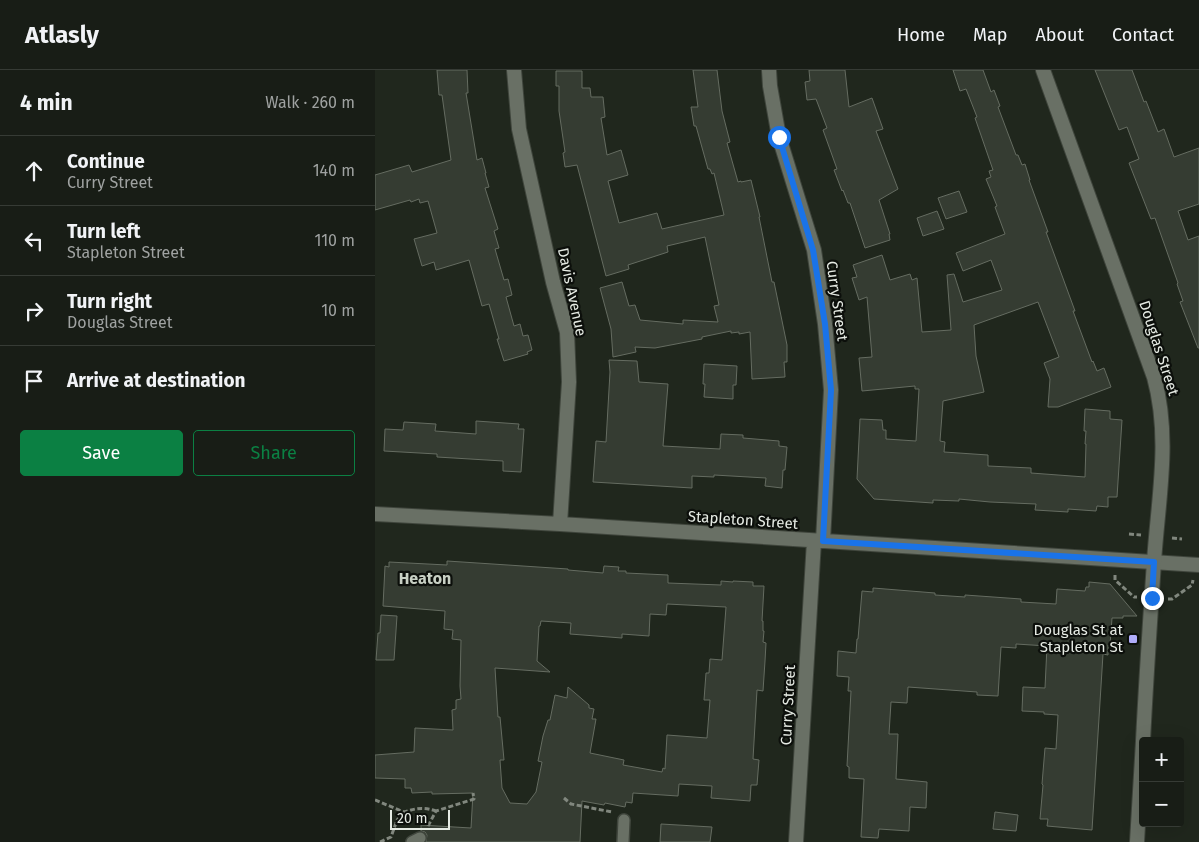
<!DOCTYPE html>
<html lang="en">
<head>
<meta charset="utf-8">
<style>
  :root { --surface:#181d16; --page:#21261f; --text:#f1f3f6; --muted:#9fa2a1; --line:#363b35; --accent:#0b8043 }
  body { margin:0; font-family:"Fira Sans",sans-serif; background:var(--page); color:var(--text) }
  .controls { position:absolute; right:15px; bottom:15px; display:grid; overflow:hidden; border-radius:5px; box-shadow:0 5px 20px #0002 }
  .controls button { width:45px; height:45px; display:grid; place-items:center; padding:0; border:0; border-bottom:1px solid var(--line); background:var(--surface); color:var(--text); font:25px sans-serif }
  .scale { position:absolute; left:15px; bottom:12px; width:60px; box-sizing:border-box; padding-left:5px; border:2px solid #e6ebe4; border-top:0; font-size:14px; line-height:18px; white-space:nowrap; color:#e6ebe4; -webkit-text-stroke:4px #0c0f0b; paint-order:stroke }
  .stop { position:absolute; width:15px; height:15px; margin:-11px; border:4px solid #1a73e8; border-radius:50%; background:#fff }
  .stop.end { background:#1a73e8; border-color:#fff; box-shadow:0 1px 5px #0008 }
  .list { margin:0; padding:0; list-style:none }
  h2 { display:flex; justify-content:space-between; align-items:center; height:65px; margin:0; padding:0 20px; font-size:21px }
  h2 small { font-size:16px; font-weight:400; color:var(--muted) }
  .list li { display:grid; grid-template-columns:32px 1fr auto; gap:15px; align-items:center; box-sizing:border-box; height:70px; padding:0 20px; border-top:1px solid var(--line) }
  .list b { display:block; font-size:19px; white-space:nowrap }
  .list p { margin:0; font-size:16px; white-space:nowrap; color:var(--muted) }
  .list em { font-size:16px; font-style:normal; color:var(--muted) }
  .actions { display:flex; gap:10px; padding:15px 20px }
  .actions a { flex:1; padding:11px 0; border:1px solid var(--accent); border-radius:5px; text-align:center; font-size:18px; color:var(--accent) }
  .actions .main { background:var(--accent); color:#fff }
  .icon { flex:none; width:28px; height:28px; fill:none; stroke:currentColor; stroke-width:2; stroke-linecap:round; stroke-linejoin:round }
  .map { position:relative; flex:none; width:824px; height:772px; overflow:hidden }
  header { display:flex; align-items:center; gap:30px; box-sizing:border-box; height:70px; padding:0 25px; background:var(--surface); border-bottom:1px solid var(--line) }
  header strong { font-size:24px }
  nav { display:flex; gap:28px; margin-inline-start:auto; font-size:18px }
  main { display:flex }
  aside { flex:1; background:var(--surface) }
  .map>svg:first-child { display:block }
  .building { fill:#353c32; stroke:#656c61; fill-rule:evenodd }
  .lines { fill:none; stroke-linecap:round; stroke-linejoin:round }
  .service-casing { stroke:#3f453c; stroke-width:14 }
  .minor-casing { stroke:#3f453c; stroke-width:16 }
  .tertiary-casing { stroke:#3f453c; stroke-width:16 }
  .path { stroke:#81877e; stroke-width:3; stroke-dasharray:5 2.5; stroke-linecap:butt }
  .service { stroke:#697065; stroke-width:11 }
  .minor { stroke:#697065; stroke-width:14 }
  .tertiary { stroke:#697065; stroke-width:14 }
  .route { stroke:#1a73e8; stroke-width:6 }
  .poi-dot { fill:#b0adfa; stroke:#0c0f0b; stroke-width:2 }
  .labels { text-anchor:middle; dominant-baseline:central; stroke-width:4.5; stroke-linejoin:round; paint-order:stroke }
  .street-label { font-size:15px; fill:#e6ebe4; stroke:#0c0f0b }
  .poi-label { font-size:15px; fill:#e6ebe4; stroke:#0c0f0b; text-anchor:end }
  .neighbourhood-label { font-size:16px; font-weight:bold; fill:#c8d0c4; stroke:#0c0f0b }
</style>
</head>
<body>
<header>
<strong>Atlasly</strong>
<nav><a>Home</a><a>Map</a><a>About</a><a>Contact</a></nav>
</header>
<main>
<aside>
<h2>4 min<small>Walk · 260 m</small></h2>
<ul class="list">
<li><svg class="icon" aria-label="ahead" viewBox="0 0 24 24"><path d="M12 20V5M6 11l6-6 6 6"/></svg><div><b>Continue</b><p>Curry Street</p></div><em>140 m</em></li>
<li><svg class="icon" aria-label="left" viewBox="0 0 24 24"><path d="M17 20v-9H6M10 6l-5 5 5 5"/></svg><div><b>Turn left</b><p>Stapleton Street</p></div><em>110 m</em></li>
<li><svg class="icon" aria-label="right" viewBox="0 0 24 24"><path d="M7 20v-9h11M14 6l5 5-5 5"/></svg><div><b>Turn right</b><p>Douglas Street</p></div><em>10 m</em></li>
<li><svg class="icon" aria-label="arrive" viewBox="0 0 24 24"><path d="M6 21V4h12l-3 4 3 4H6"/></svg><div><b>Arrive at destination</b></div></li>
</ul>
<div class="actions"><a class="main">Save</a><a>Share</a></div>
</aside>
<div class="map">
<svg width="824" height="772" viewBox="0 0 824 772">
  <rect width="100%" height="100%" fill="#20271d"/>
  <path class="building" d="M62,0H92L93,23H91L102,90L107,88L111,103H110L114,117L110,118L123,159L119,161L124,178L120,179L129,210L133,209L137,225L131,227L139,256L145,254L148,266L153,265L157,280L152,282L153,284L129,291L122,269H124L114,234L107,236L94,190L61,200L59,192L47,196L39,169L62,163L53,131L45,133L44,129L36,132L35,130L0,140V105L34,95L37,102L76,90L67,25H64Z
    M318,0H342L347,41L355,72L352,73L363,112L366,111V112L376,110L385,147H384L397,212H399L412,275V292H409L410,307L377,309L375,262L364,264V262L356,263V261L327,267V269L280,278L260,277L261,282L238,287L236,259L225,218L247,212L254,236L260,235L265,250L308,254V250L343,252L339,236L344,235L330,167L292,176L293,182L253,195L254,199L231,206L202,95L190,97L188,83L190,82L184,41V16H181V1H207V18H215L216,27H228L230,47L226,48L232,85L246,80L253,105L233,111L244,153L282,143L287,159L349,145L339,103L337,104L335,99H333L321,56H319L316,37H323Z
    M434,0H470L474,37L497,28L508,59L501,61L523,119L504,130L515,164H514L515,170L490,178L475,133H473L468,120L467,121L459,100L462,99L448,60L452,58L441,29L432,30L430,12L435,11Z
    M578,0H608L616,22L619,20L625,36L623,37L641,85H643L647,95L650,94L655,110H654L673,162H671L700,241H698L717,292L718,291L722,301L729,298L736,317L683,337H673L675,309L669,293L684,287L663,232L599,255L601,286L609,322L568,331L565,371L570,372L569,382L613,385V396L656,398V403L710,407L711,374H710L711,361H709L710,339L735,341V349L747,350L742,427H733V437L722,436L721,441L693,439V442L660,440L661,434L615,432L584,429V431L558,430V433L499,429L482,409L485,349L507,350L508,360H511V369L541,371L544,319H540V316L487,321L484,288L497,287L492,227L484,230L477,208L482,207L478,195L507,185L515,210L535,204L537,210L542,208L547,262L576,260L572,205L579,204L588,232L627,220L616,190L588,201L581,183L630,164L620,137L622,136L611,109L616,107L614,101L618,100L600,48L602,47L591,19L585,21Z
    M720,0H757L769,32L771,31L783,62L789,59L799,87L824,78V134L803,141L813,170L824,166V278H823L805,232L808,231L802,214L803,213L780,148L776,149L754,93L764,89L752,57L744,60Z
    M584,121L592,142L571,149L563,128Z
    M562,141L569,159L548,166L542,148Z
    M234,290L262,291L264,312L293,314L288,376L345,379L346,364L368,365V368L404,371V376L412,377L410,400H408L407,418L390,416L391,408L339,405V407L317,406V418L218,412L221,371L231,372L235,302Z
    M329,294L362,296L361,315H358V329L329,327L330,314H328Z
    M101,351L144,354L143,359H149L146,402L128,401V391L62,387V384L9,381L10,359L28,360L29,352L61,354L60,361L101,364Z
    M72,491L193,499V500L228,503L229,496L244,497L243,501H251V503L293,505V513L346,515V511L358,512V511L378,512V516H389L387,551H388V561H389L388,572L391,573L390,591L388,621L382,620L378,689L384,690L382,715H376L375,731L336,728L337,716L304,714L303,726L258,723L257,733L251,732L250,737L230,733L229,735L207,731L205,772H51L52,765L50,762L46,761V755L96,758L98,723L57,724V722L37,723L36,718H30V709L0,708V685L39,682L40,658L78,660L77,640L81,639V630L86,629L85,616L86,570L77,569L78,560L69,559L70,541L8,536L10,496L14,497V492L72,495ZM292,534L351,537L347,590L335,589L334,603H331L329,630H335L332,668L292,665L290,699L288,698L287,702L248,695L249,690L215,683L221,649H217L219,639L214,638V635L193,617L192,628L180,625L175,650H173L168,666L163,691L167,692L161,722L152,734L135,733L127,718L125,690H129L125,647H123L120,598L175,602L162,591L164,556H165L166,551L196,553L195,564L247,568V564L274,566L275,544L291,545Z
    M714,512L735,514L762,546H748V548H737L735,575H733V585L728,584L717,760L672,756L673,749H665L668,715L667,714L670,678L681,679L683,645L669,644V642L647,641L648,617L670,618L672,576L641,574V578L626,577L623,626L602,625V622L533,617L532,633L516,632L514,664H523L521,709L552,712L551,738L535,737L534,761L504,759L503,768L486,767L489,709L474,708V697L472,696L476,621H473L474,607L462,606L463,581L481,583L482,569H483L487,521L498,522V518L560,523V525L590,527V525L646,529V532L681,534L682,519L710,521L711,517H714Z
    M6,545L22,546L19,590H1L3,563H5Z
    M620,742L643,745L641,761L618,759Z
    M286,754L337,757L335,772H285Z"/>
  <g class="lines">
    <g class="service-casing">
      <path id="service" d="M37,772L45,768
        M248,772L249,750"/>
    </g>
    <g class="minor-casing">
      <path id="minor" d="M139,0L144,59L178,212L192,262L194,312L185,454
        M394,0L395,16L404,67L439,180L450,254L456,320L448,471
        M0,444L185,454L824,495
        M421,772L439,471"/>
    </g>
    <g class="tertiary-casing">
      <path id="tertiary" d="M668,0L779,307C796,369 783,429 779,492C775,552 771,611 768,671
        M762,772L768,671"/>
    </g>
    <path class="path" d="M754,464L766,465
      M797,468L807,469
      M740,505V510L759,527H762
      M793,529H797L817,515L818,510
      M189,728L196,734L237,742
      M0,730L29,742C42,738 48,737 61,741
      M53,756L61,741L99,729L98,723
      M5,772L16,767L22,750L29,743"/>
    <use href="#service" class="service"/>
    <use href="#minor" class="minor"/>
    <use href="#tertiary" class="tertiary"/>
  </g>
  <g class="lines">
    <path class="route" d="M404,67L438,180L450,254L456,320L448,471L779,492L777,528"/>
  </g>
  <rect class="poi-dot" x="753" y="564" width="10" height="10" rx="2.5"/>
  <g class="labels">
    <g class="street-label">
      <text transform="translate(197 222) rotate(78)">Davis Avenue</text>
      <text transform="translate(462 231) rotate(82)">Curry Street</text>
      <text transform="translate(784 278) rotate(72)">Douglas Street</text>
      <text transform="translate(368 450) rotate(4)">Stapleton Street</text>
      <text transform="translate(413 635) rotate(-87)">Curry Street</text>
    </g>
    <g class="poi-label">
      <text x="748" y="560">Douglas St at<tspan x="748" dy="17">Stapleton St</tspan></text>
    </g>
    <g class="neighbourhood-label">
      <text x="50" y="508">Heaton</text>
    </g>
  </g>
</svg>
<div class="controls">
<button>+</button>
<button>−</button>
</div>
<div class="scale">20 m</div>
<div class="stop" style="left:404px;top:67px"></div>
<div class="stop end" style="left:777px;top:528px"></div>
</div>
</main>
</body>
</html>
